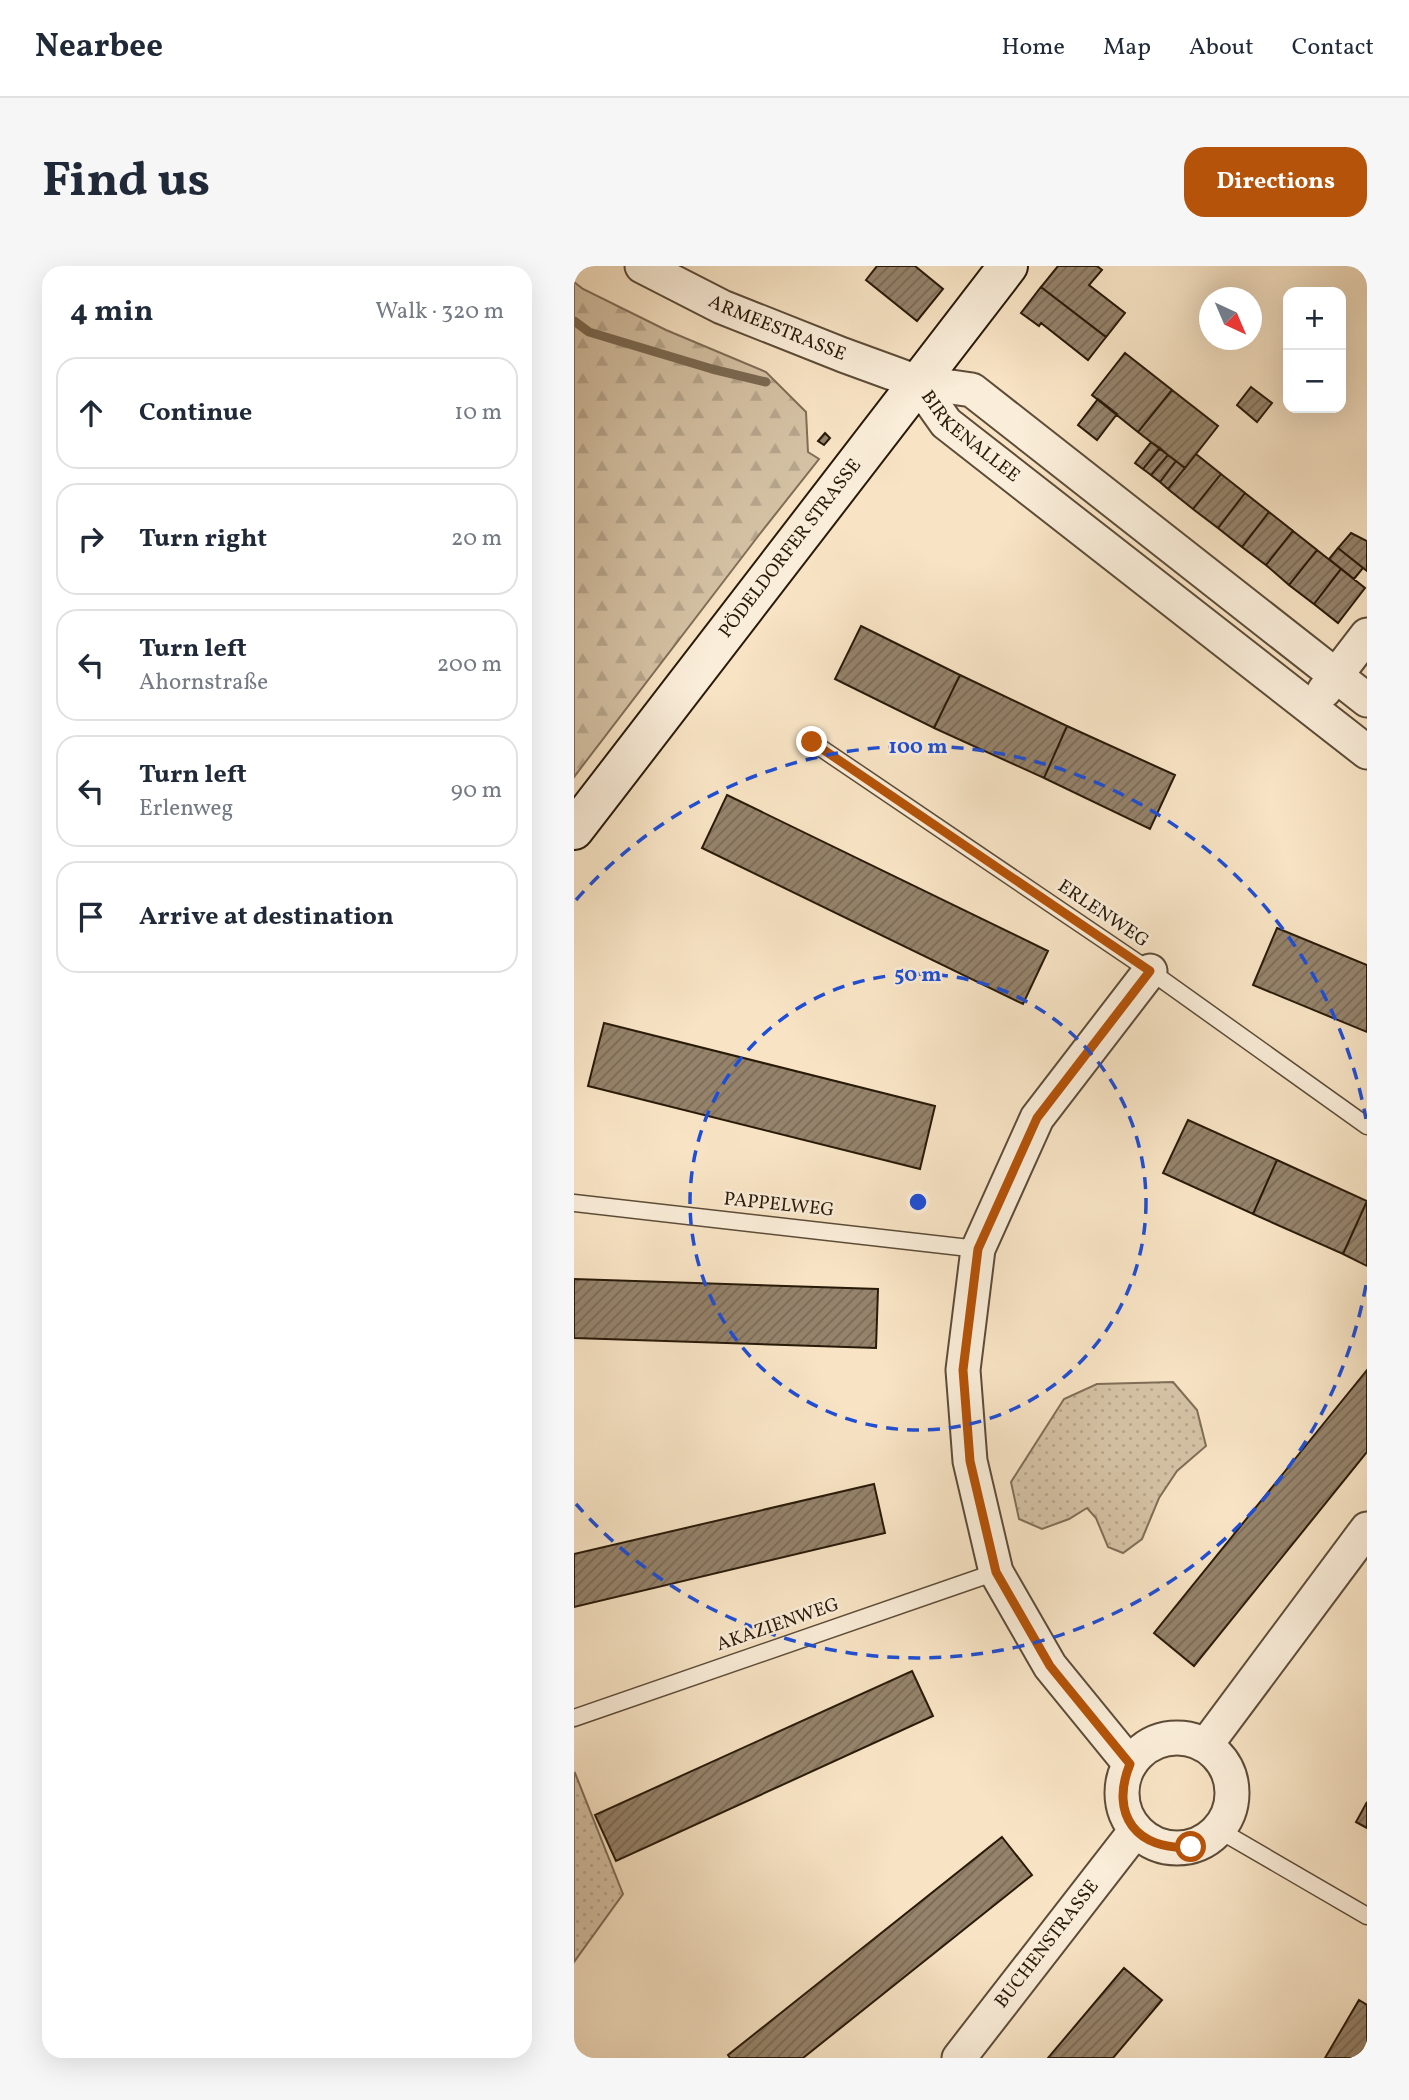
<!DOCTYPE html>
<html lang="en">
<head>
<meta charset="utf-8">
<style>
  :root { --surface:#fff; --page:#f6f6f7; --text:#1f2937; --muted:#747a83; --line:#e0e1e3; --accent:#b45309 }
  body { margin:0; font-family:Vollkorn,serif; background:var(--page); color:var(--text) }
  .controls { position:absolute; right:21px; top:21px; display:grid; overflow:hidden; border-radius:14px; box-shadow:0 7px 28px #0002 }
  .controls button { width:63px; height:63px; display:grid; place-items:center; padding:0; border:0; border-bottom:2px solid var(--line); background:var(--surface); color:var(--text); font:35px sans-serif }
  .compass { position:absolute; left:625px; top:21px; width:63px; height:63px; border-radius:50%; background:var(--surface); box-shadow:0 7px 28px #0002; rotate:136deg }
  .stop { position:absolute; width:21px; height:21px; margin:-16px; border:5px solid #b45309; border-radius:50%; background:#fff }
  .stop.end { background:#b45309; border-color:#fff; box-shadow:0 2px 7px #0008 }
  .list { margin:0; padding:0; list-style:none }
  h2 { display:flex; justify-content:space-between; align-items:center; height:91px; margin:0; padding:0 28px; font-size:30px }
  h2 small { font-size:23px; font-weight:400; color:var(--muted) }
  .list li { display:grid; grid-template-columns:46px 1fr auto; gap:21px; align-items:center; box-sizing:border-box; height:112px; margin:0 14px 14px; padding:0 14px; border:2px solid var(--line); border-radius:21px }
  .list b { display:block; font-size:26px; white-space:nowrap }
  .list p { margin:0; font-size:23px; white-space:nowrap; color:var(--muted) }
  .list em { font-size:23px; font-style:normal; color:var(--muted) }
  .icon { flex:none; width:38px; height:38px; fill:none; stroke:currentColor; stroke-width:2; stroke-linecap:round; stroke-linejoin:round }
  .map { position:relative; flex:none; width:793px; height:1792px; overflow:hidden; border-radius:21px }
  header { display:flex; align-items:center; gap:42px; box-sizing:border-box; height:98px; padding:0 35px; background:var(--surface); border-bottom:2px solid var(--line) }
  header strong { font-size:33px }
  nav { display:flex; gap:38px; margin-inline-start:auto; font-size:24px }
  .intro { display:flex; align-items:center; justify-content:space-between; box-sizing:border-box; height:168px; padding:0 42px }
  h1 { margin:0; font-size:49px }
  .button { padding:18px 32px; border-radius:21px; background:var(--accent); color:#fff; font-size:24px; font-weight:700 }
  main { display:flex; gap:42px; padding:0 42px }
  aside { flex:1; background:var(--surface); border-radius:21px; box-shadow:0 7px 28px #0002 }
  .map>svg:first-child { display:block }
  .green { fill:url(#green-dots); stroke:#7f6e57; stroke-width:2 }
  .forest { fill:url(#forest-firs); stroke:#7f6e57; stroke-width:2 }
  .lines { fill:none; stroke-linecap:round; stroke-linejoin:round }
  .stream { stroke:#7b6a53; stroke-width:9 }
  .building { fill:url(#building-hatch); stroke:#291a09; stroke-width:2 }
  .lane-casing { stroke:#5d4c38; stroke-width:19 }
  .street-casing { stroke:#5d4c38; stroke-width:37 }
  .secondary-casing { stroke:#291a09; stroke-width:42 }
  .lane { stroke:#faedd9; stroke-width:16 }
  .street { stroke:#faedd9; stroke-width:33 }
  .secondary { stroke:#faedd9; stroke-width:38 }
  .route { stroke:#b45309; stroke-width:9 }
  .ring { fill:none; stroke:#1d4ed8; stroke-width:3.5; stroke-dasharray:12 9 }
  .labels { text-anchor:middle; dominant-baseline:central; stroke-width:5; stroke-linejoin:round; paint-order:stroke }
  .street-label { font-size:19px; fill:#291a09; stroke:#faedd9 }
  .centre { fill:#1d4ed8; stroke:#faedd9; stroke-width:3.5 }
  .ring-label { font-size:21px; text-anchor:middle; font-weight:bold; fill:#1d4ed8; stroke:#faedd9; stroke-width:5; stroke-linejoin:round; paint-order:stroke }
</style>
</head>
<body>
<header>
<strong>Nearbee</strong>
<nav><a>Home</a><a>Map</a><a>About</a><a>Contact</a></nav>
</header>
<div class="intro"><h1>Find us</h1><a class="button">Directions</a></div>
<main>
<aside>
<h2>4 min<small>Walk · 320 m</small></h2>
<ul class="list">
<li><svg class="icon" aria-label="ahead" viewBox="0 0 24 24"><path d="M12 20V5M6 11l6-6 6 6"/></svg><div><b>Continue</b></div><em>10 m</em></li>
<li><svg class="icon" aria-label="right" viewBox="0 0 24 24"><path d="M7 20v-9h11M14 6l5 5-5 5"/></svg><div><b>Turn right</b></div><em>20 m</em></li>
<li><svg class="icon" aria-label="left" viewBox="0 0 24 24"><path d="M17 20v-9H6M10 6l-5 5 5 5"/></svg><div><b>Turn left</b><p>Ahornstraße</p></div><em>200 m</em></li>
<li><svg class="icon" aria-label="left" viewBox="0 0 24 24"><path d="M17 20v-9H6M10 6l-5 5 5 5"/></svg><div><b>Turn left</b><p>Erlenweg</p></div><em>90 m</em></li>
<li><svg class="icon" aria-label="arrive" viewBox="0 0 24 24"><path d="M6 21V4h12l-3 4 3 4H6"/></svg><div><b>Arrive at destination</b></div></li>
</ul>
</aside>
<div class="map">
<svg width="793" height="1792" viewBox="0 0 793 1792">
  <defs>
    <pattern id="green-dots" width="8" height="8" patternUnits="userSpaceOnUse" patternTransform="scale(1.75)"><rect width="8" height="8" fill="#d5c2a5"/><path d="M2 2h.1M6 6h.1" fill="none" stroke="#b7a68d" stroke-width="1.8" stroke-linecap="round"/></pattern>
    <pattern id="forest-firs" width="22" height="20" patternUnits="userSpaceOnUse" patternTransform="scale(1.75)"><rect width="22" height="20" fill="#d5c2a5"/><path d="M5 1l3.5 6h-7zM16 11l3.5 6h-7z" fill="#b7a68d"/></pattern>
    <pattern id="building-hatch" width="6" height="6" patternUnits="userSpaceOnUse" patternTransform="scale(1.75)"><rect width="6" height="6" fill="#95836b"/><path d="M-1 1l2-2M0 6l6-6M5 7l2-2" fill="none" stroke="#7a6a56"/></pattern>
  </defs>
  <rect width="100%" height="100%" fill="#f8e4c5"/>
  <filter id="stains"><feTurbulence type="fractalNoise" baseFrequency=".00286" numOctaves="4"/><feColorMatrix values="0 0 0 0 .2 0 0 0 0 .09 0 0 0 0 .02 0 0 0 .5 -.17"/></filter>
  <radialGradient id="worn" r=".72"><stop offset=".6" stop-color="#630" stop-opacity="0"/><stop offset="1" stop-color="#630" stop-opacity=".3"/></radialGradient>
  <path class="green" d="M599,1116L623,1144L632,1180L603,1205L585,1232L568,1273L549,1287L534,1281L522,1252L513,1242L495,1253L468,1263L445,1253L437,1216L490,1133L523,1118Z
    M1,1507L49,1628L0,1696V1508Z"/>
  <path class="forest" d="M0,16L9,23L92,64L192,106L232,146L234,186L245,193L185,269L0,511Z"/>
  <g class="lines">
    <path class="stream" d="M0,55L15,66L138,103L192,116"/>
  </g>
  <path class="building" d="M303,0H341L369,23L343,55L292,14Z
    M484,0H523L528,4L515,19L551,47L532,71L467,21Z
    M467,21L532,71L514,94L467,57L465,60L447,47Z
    M551,87L598,124L564,166L518,129Z
    M677,121L698,137L683,156L663,139Z
    M598,124L644,160L611,202L564,166Z
    M524,133L543,148L523,174L504,159Z
    M251,167L256,172L250,179L244,175Z
    M577,176L586,182L569,203L561,197Z
    M586,182L594,189L577,209L569,203Z
    M622,188L647,208L619,243L594,223Z
    M594,189L602,195L586,216L577,209Z
    M602,195L611,202L594,223L586,216Z
    M647,208L671,227L644,262L619,243Z
    M671,227L695,246L668,281L644,262Z
    M695,246L719,265L692,299L668,281Z
    M719,265L743,284L715,319L692,299Z
    M777,267L793,275V305L764,282Z
    M764,282L789,302L780,313L755,293Z
    M743,284L767,303L740,338L715,319Z
    M767,303L791,322L764,357L740,338Z
    M287,360L386,409L360,462L261,413Z
    M386,409L493,460L470,512L360,462Z
    M493,460L601,509L576,563L470,512Z
    M153,529L474,685L449,738L128,582Z
    M703,662L793,699V766L679,719Z
    M30,757L361,840L346,903L14,820Z
    M614,854L703,894L679,948L589,907Z
    M703,894L793,935L769,988L679,948Z
    M793,935V1000L769,988Z
    M0,1013L304,1023L302,1082L0,1072Z
    M793,1104V1186L620,1400L580,1367Z
    M300,1218L311,1267L0,1341V1288Z
    M338,1405L359,1450L42,1595L21,1549Z
    M793,1536V1562L782,1556Z
    M428,1571L458,1609L229,1792H156L154,1789Z
    M550,1702L588,1734L539,1792H474Z
    M785,1734L793,1739V1792H751Z"/>
  <g class="lines">
    <g class="lane-casing">
      <path id="lane" d="M238,476L576,705L793,860
        M0,937L404,983
        M0,1452L422,1306
        M645,1564L793,1650"/>
    </g>
    <g class="street-casing">
      <g id="street">
        <path id="s1" d="M68,0L148,41L269,89L343,116L398,124L793,434"/>
        <path id="s2" d="M343,116L372,157L793,486"/>
        <path d="M750,425L793,369"/>
        <circle cx="603" cy="1527" r="55"/>
        <path d="M632,1479L793,1263"/>
        <path d="M556,1498L476,1400L422,1306L396,1195L389,1104L404,983L463,852L576,705"/>
        <path id="s3" d="M385,1792L562,1564"/>
      </g>
    </g>
    <g class="secondary-casing">
      <g id="secondary">
        <path id="s4" d="M0,564L434,0"/>
      </g>
    </g>
    <use href="#lane" class="lane"/>
    <use href="#street" class="street"/>
    <use href="#secondary" class="secondary"/>
  </g>
  <g class="lines">
    <path class="route" d="M238,476L576,705L463,852L404,983L389,1104L396,1195L422,1306L476,1400L556,1498C535,1549 563,1585 617,1581"/>
  </g>
  <g class="ring">
    <circle cx="344" cy="936" r="228"/>
    <path d="M792 1019A456 456 0 0 1 2 1238M2 634A456 456 0 0 1 792 853"/>
  </g>
  <g class="labels">
    <g class="street-label">
      <text stroke="none"><textPath href="#s1" startOffset="149">ARMEESTRASSE</textPath></text>
      <text stroke="none"><textPath href="#s2" startOffset="77">BIRKENALLEE</textPath></text>
      <text stroke="none"><textPath href="#s4" startOffset="355">PÖDELDORFER STRASSE</textPath></text>
      <text transform="translate(529 648) rotate(34)">ERLENWEG</text>
      <text transform="translate(205 939) rotate(6)">PAPPELWEG</text>
      <text transform="translate(204 1359) rotate(-19)">AKAZIENWEG</text>
      <text stroke="none"><textPath href="#s3" startOffset="144">BUCHENSTRASSE</textPath></text>
    </g>
  </g>
  <circle cx="344" cy="936" r="10" class="centre"/>
  <g class="ring-label">
    <text x="344" y="487">100 m</text>
    <text x="344" y="715">50 m</text>
  </g>
  <rect width="100%" height="100%" filter="url(#stains)"/>
  <rect width="100%" height="100%" fill="url(#worn)"/>
</svg>
<div class="controls">
<button>+</button>
<button>−</button>
</div>
<svg class="compass" viewBox="-18 -18 36 36"><path d="M0-13l5 13h-10z" fill="#e53935"/><path d="M0 13l5-13h-10z" fill="#747a83"/></svg>
<div class="stop" style="left:617px;top:1581px"></div>
<div class="stop end" style="left:238px;top:476px"></div>
</div>
</main>
</body>
</html>
